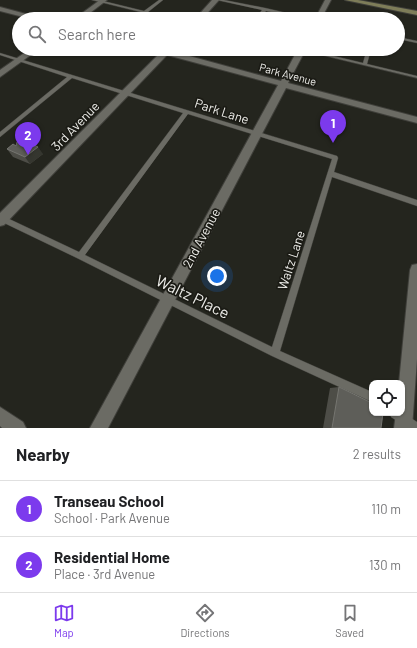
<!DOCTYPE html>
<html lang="en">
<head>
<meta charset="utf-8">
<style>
  :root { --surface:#fff; --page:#f2f2f2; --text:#202124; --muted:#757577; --line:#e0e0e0; --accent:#7c3aed }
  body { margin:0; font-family:Barlow,sans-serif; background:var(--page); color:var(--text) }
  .controls { position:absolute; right:12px; bottom:12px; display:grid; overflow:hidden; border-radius:8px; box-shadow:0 1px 3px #0004 }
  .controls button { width:36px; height:36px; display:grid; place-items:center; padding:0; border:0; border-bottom:1px solid var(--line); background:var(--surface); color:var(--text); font:20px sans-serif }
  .you { position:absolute; left:217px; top:276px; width:14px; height:14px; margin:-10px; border:3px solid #fff; border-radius:50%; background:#1a73e8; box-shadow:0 0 0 6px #1a73e833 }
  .badge { display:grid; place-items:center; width:26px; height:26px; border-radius:50%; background:var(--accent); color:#fff; font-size:13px; font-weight:700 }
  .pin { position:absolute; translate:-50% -33px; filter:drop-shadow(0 1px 2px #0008) }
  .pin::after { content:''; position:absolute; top:21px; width:14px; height:12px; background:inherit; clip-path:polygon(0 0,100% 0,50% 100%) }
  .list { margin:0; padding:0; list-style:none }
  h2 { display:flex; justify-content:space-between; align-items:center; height:52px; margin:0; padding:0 16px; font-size:17px }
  h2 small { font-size:13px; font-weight:400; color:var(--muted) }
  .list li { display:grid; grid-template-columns:26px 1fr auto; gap:12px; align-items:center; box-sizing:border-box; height:56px; padding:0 16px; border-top:1px solid var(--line) }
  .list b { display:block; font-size:15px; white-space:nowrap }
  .list p { margin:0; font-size:13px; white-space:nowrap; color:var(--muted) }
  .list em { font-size:13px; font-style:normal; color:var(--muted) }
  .icon { flex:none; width:22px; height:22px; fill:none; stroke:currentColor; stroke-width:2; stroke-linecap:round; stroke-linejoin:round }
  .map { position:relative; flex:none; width:417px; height:428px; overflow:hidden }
  .search { position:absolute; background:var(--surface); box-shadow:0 1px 3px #0004; left:12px; right:12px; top:12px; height:44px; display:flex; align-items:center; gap:10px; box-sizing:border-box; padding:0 14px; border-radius:22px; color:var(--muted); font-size:15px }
  .sheet { height:164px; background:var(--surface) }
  nav { display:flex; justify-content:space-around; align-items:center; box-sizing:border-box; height:56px; border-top:1px solid var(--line); background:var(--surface); font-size:11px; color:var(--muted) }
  nav a { display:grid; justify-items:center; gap:2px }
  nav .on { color:var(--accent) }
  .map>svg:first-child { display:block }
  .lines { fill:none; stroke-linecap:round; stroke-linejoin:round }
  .lane-casing { stroke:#3f3f3a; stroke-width:1 }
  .street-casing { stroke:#3f3f3a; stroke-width:2 }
  .secondary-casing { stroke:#3f3f3a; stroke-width:2 }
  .lane { fill:#6b6b64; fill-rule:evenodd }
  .street { fill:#6b6b64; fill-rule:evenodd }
  .secondary { fill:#7e7d59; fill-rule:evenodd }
  .wall { fill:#4d4d47 }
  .shaded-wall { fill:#35362f }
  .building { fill:#5e5e59; stroke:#757570 }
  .labels { text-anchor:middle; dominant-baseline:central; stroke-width:3.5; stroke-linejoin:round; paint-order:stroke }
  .far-street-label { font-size:11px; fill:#eeeeea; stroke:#1b1b15 }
  .street-label { font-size:13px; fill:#eeeeea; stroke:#1b1b15 }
  .near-street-label { font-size:16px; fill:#eeeeea; stroke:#1b1b15 }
</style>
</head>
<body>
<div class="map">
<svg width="417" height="428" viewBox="0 0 417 428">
  <rect width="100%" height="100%" fill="#24251e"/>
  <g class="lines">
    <g class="lane-casing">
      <path id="lane" d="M92,0H99L144,11L159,0H163L148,12L176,19H169Z
        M217,0H224L265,8L313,19H305L266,11L259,19H255L262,10Z
        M398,37L417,41V43L398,39Z
        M297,49H305L363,63L367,49H371L367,64L417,76V78Z
        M0,53L337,156L338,158L334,172L417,200V206L332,177L280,351L372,392V402L272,356L77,258L0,221V217H5L79,252L183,113L72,78L0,137V132L67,77L0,55ZM188,114L332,159L272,347L85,255Z
        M402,412L417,422V428H408L391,417L390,413H402Z"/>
    </g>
    <g class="street-casing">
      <path id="street" d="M100,0H107L82,19H74Z
        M212,0H219L202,19H195Z
        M325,0H331L321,19H315Z
        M0,7L41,18L42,19H31L0,11Z
        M30,49H39L0,77V70Z
        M149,49H173L171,51L281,81L298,49H306L288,83L417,117V123L286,88L108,428H90L278,85L167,55L4,225L0,226V213L160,53Z
        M417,264V359L412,428H394L396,413H402V383H399L410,270L412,265Z
        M0,407L23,422L26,428H2L0,426Z"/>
    </g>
    <g class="secondary-casing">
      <path id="secondary" d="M345,0H358L417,11V15Z"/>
    </g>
    <use href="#lane" class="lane"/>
    <use href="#street" class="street"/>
    <use href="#secondary" class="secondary"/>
  </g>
  <path class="wall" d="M7,149L43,154L30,164L13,157Z
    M339,387L381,428H323L330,388Z"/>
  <path class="shaded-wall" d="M38,147L43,154L30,164L25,157Z"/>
  <path class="building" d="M23,139L38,147L25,157L7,149L13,144L16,146L17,142Z
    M339,387L372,403V413H383L381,428H332Z"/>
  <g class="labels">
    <g class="far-street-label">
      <text transform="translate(288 74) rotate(15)">Park Avenue</text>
    </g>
    <g class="street-label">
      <text transform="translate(222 111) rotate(18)">Park Lane</text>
      <text transform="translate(75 126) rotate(-46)">3rd Avenue</text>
      <text transform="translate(201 238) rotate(-62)">2nd Avenue</text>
      <text transform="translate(291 260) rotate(-72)">Waltz Lane</text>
    </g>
    <g class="near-street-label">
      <text transform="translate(193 296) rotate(26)">Waltz Place</text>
    </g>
  </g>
</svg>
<div class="controls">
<button><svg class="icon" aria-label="locate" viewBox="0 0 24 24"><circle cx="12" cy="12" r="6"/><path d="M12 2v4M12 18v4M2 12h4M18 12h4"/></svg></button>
</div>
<div class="you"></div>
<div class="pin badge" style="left:333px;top:143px">1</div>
<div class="pin badge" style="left:28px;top:155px">2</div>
<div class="search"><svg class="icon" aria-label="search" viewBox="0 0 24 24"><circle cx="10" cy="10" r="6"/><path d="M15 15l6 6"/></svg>Search here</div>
</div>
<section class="sheet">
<h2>Nearby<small>2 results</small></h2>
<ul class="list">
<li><span class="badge">1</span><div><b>Transeau School</b><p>School · Park Avenue</p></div><em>110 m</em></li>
<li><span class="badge">2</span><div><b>Residential Home</b><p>Place · 3rd Avenue</p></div><em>130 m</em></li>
</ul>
</section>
<nav>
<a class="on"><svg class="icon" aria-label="map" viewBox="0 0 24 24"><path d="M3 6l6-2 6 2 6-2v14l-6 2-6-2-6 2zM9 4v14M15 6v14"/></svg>Map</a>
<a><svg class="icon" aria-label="directions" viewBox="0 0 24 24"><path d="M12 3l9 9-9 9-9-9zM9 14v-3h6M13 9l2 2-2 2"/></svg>Directions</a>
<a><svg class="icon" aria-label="saved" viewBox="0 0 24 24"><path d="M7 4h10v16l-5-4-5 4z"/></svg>Saved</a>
</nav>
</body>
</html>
